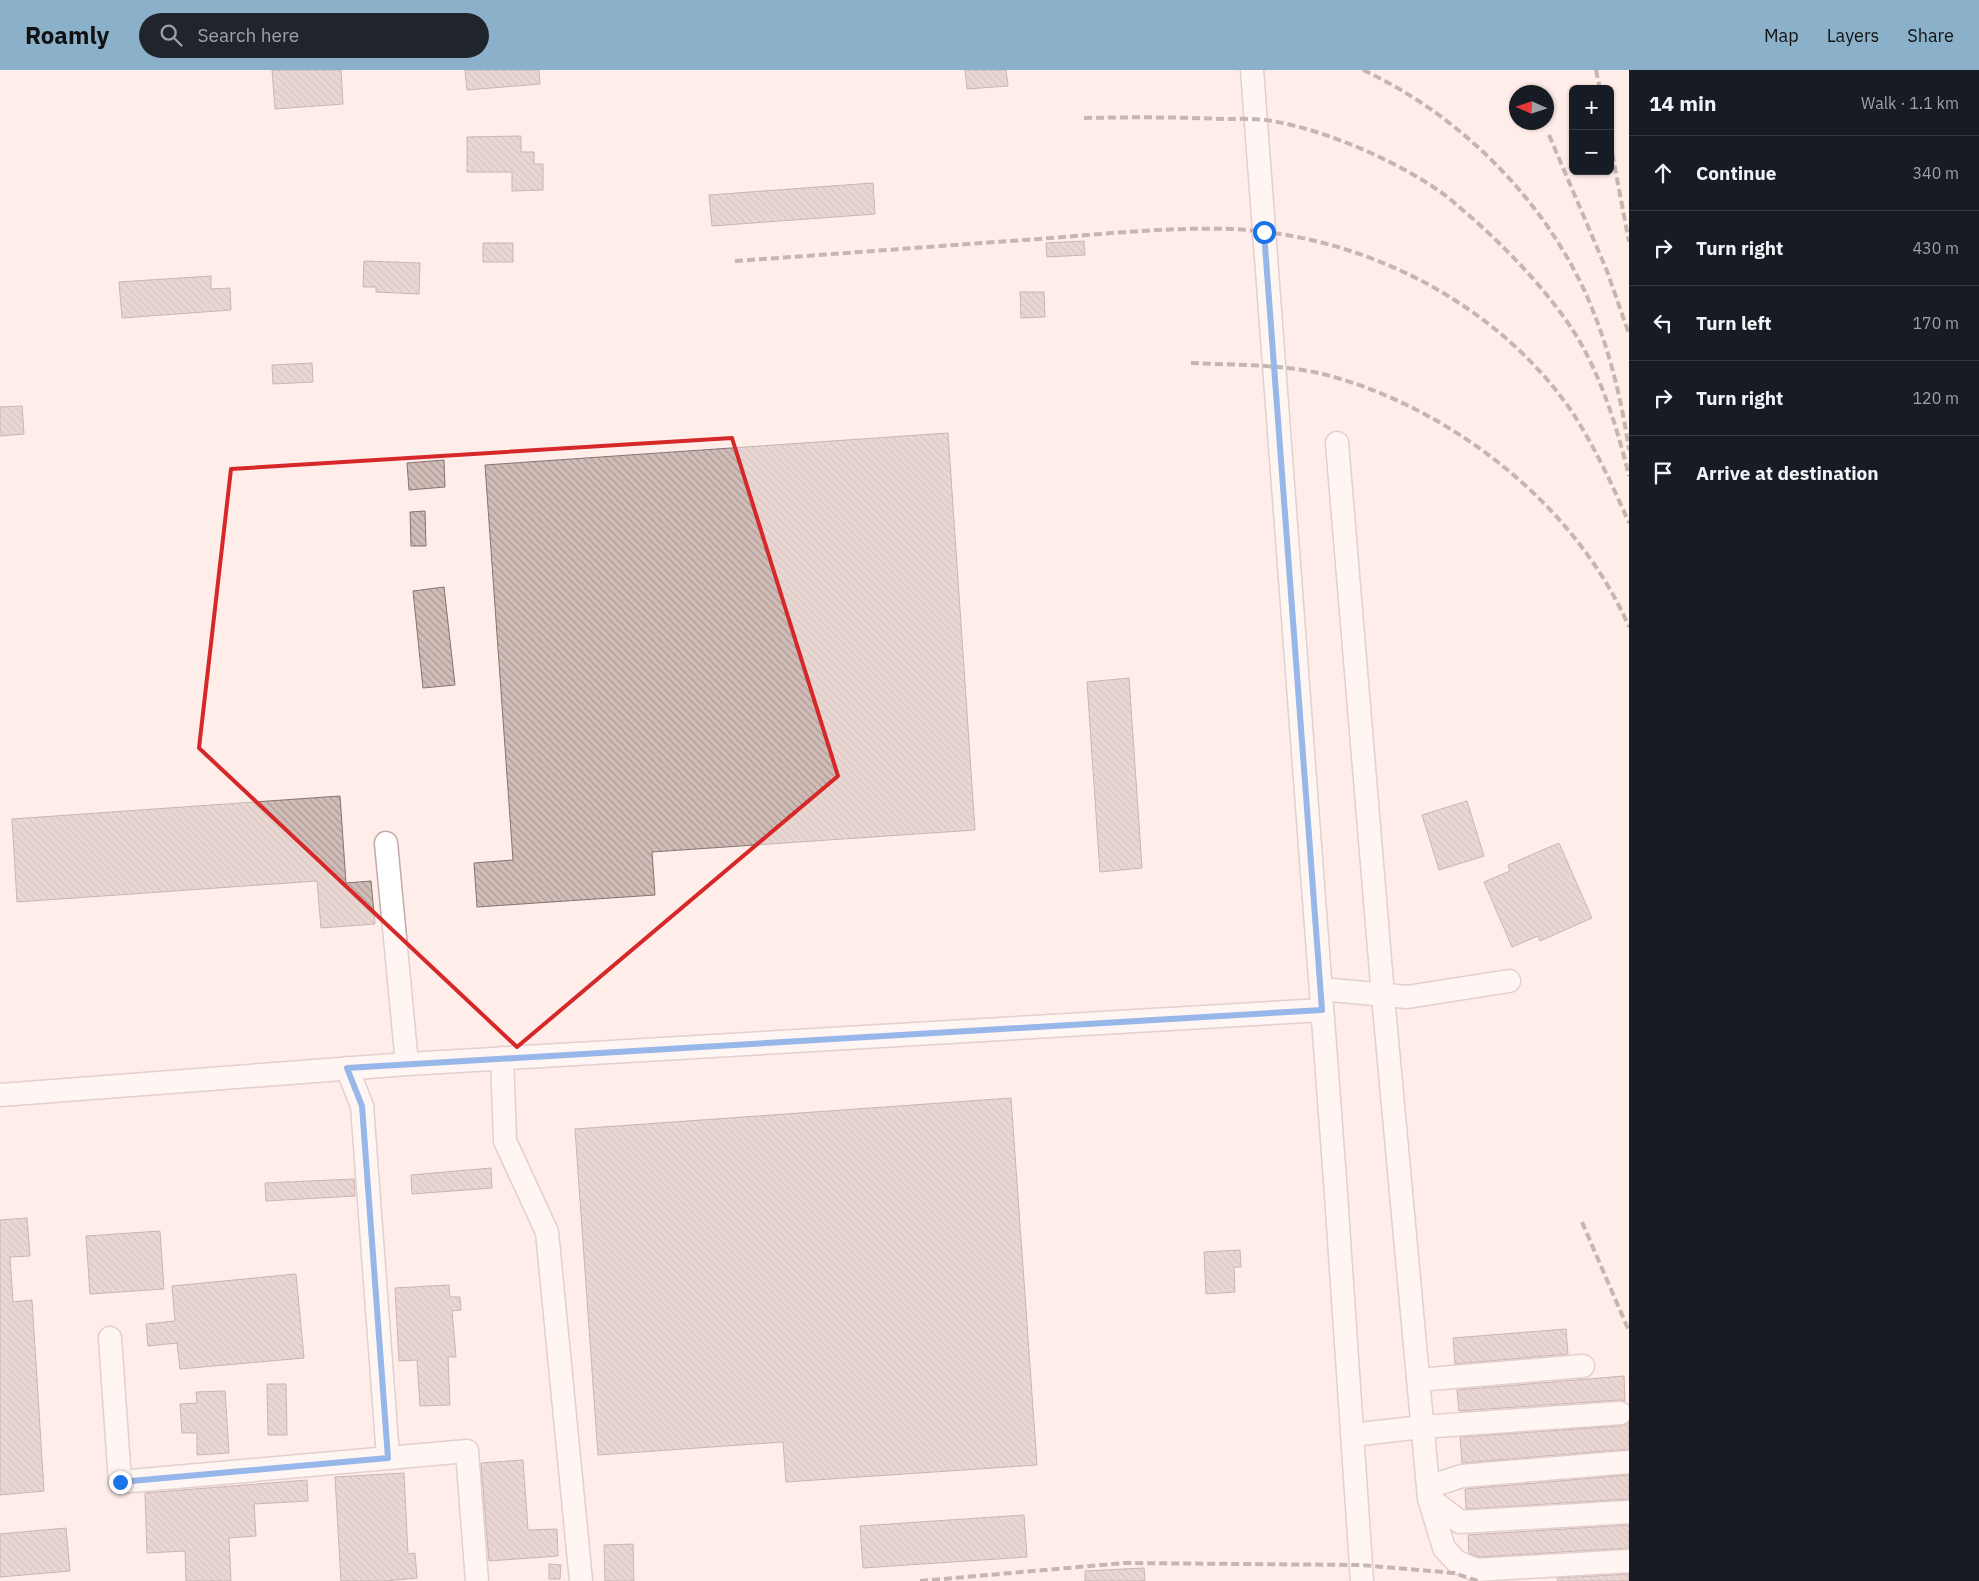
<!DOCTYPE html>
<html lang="en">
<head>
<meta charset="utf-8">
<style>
  :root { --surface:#171b24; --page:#20242c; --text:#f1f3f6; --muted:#9ea1a6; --line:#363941; --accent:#8ab1c9 }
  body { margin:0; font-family:"IBM Plex Sans",sans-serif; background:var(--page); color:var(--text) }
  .controls { position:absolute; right:15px; top:15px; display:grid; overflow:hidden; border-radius:8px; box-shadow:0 1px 4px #0004 }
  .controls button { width:45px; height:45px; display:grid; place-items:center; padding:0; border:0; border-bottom:1px solid var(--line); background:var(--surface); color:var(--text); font:25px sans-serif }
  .compass { position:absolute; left:1509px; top:15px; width:45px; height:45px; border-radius:50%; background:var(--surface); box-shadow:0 1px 4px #0004; rotate:273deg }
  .stop { position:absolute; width:15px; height:15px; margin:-11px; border:4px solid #1a73e8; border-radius:50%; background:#fff }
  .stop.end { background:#1a73e8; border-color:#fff; box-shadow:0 1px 5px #0008 }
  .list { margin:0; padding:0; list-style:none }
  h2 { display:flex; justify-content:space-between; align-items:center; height:65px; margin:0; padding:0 20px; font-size:21px }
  h2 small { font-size:16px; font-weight:400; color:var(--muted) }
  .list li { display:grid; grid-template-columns:32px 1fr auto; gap:15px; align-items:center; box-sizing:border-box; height:75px; padding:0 20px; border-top:1px solid var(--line) }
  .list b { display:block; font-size:19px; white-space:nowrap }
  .list em { font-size:16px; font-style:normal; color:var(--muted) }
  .icon { flex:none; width:28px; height:28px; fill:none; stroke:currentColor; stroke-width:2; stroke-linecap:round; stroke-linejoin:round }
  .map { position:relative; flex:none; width:1629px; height:1511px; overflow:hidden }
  header { display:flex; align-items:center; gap:30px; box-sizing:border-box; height:70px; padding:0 25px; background:var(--accent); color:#111 }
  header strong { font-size:24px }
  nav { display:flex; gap:28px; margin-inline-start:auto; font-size:18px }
  .search { width:350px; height:45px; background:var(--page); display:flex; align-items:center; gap:12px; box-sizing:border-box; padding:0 18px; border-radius:28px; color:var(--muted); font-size:19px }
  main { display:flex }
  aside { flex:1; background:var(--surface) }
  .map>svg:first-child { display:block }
  .building { fill:url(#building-back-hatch); stroke:#86736f }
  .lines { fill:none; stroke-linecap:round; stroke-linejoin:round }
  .minor-casing { stroke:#c1aca8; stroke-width:25 }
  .minor { stroke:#fff; stroke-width:22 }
  .rail { stroke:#7f7370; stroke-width:4; stroke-dasharray:8 4; stroke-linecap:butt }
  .route { stroke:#1a73e8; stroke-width:6 }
  .marked { fill:none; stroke:#d62828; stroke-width:4; stroke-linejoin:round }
</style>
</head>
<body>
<header>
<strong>Roamly</strong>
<div class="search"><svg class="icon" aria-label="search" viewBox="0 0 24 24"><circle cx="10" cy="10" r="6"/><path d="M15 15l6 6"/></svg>Search here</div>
<nav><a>Map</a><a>Layers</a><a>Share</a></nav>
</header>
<main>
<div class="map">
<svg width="1629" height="1511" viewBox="0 0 1629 1511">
  <defs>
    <pattern id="building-back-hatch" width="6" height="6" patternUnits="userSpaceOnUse" patternTransform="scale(1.25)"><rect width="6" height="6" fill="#d1bcb7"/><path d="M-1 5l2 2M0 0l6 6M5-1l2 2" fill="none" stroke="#aa9995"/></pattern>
  </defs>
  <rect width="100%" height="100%" fill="#ffede9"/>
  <path class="building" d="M272,0H341L343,34L275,39Z
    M465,0H539L540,14L467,20Z
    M965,0H1006L1008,16L967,19Z
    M521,66V82H534V94H543V120L512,121V102H467V67Z
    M873,113L875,144L712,156L709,125Z
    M1084,171L1085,185L1047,187L1046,173Z
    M483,173H513V192H483Z
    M364,191L420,193L419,224L376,222V217H363Z
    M211,206V219L230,218L231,240L122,248L119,212Z
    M1020,222H1044L1045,247L1021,248Z
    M312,293L313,312L273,314L272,295Z
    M22,336L24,364L0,366V337Z
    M948,363L975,760L652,782L655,825L477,837L474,793L513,790L485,395Z
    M444,390L445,417L409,420L407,393Z
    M425,441L426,476H411L410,442Z
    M444,517L455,615L423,618L413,521Z
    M1129,608L1142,798L1100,802L1087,612Z
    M340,726L346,813L371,811L375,854L321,858L317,811L17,832L12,749Z
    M1467,731L1484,786L1439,800L1422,745Z
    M1559,773L1592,848L1540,871L1538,866L1512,877L1484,812L1510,801L1508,795Z
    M1011,1028L1037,1395L786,1412L783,1372L598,1385L575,1059Z
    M491,1098L492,1118L412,1124L411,1105Z
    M354,1109L355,1126L266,1131L265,1113Z
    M27,1148L30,1186L10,1187L13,1232L32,1230L44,1421L0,1425V1150Z
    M160,1161L164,1219L90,1224L86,1166Z
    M1240,1180L1241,1197H1234L1235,1222L1206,1224L1204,1182Z
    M296,1204L304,1288L180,1299L177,1273L148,1276L146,1254L175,1251L172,1216Z
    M449,1215L450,1227H460L461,1240L452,1241L456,1287H448L450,1335L420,1336L417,1290L399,1291L395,1218Z
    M1566,1259L1568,1284L1455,1294L1453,1268Z
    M1624,1306L1625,1331L1619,1330L1459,1341L1457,1320Z
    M267,1314H286L287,1365H268Z
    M225,1321L229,1383L197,1385V1363H182L180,1334L197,1333L196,1322Z
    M1629,1352V1379L1462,1393L1460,1367L1621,1356Z
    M523,1390L528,1460L557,1459L558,1486L489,1491L481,1393Z
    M404,1403L408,1484L415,1483L417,1508L385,1511H341L335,1407Z
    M1629,1405V1429L1466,1439L1465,1419Z
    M307,1410L308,1431L254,1434L256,1466L229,1468L231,1511H186L185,1481L147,1483L145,1423Z
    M1024,1445L1027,1487L863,1498L860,1456Z
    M1629,1455V1478L1478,1487L1469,1483L1468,1465Z
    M66,1458L70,1501L0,1507V1464Z
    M633,1474L634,1511H605L604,1475Z
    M549,1494L561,1495L560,1509H549Z
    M1144,1498L1145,1511H1085V1501Z
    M1629,1504V1511H1558L1557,1508Z"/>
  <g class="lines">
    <g class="minor-casing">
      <path id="minor" d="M1252,0L1335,1110L1362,1511
        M1337,373L1383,926L1429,1428L1444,1478L1457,1492L1476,1500L1629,1491
        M386,773L407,994
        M1321,919L1407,927L1509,911
        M502,988L505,1071L547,1162L581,1511
        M347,998L362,1036L388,1387
        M0,1025L407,994L1322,940
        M110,1268L120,1412L467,1381L477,1511
        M1418,1310L1583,1296
        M1352,1365L1422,1357L1620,1343
        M1428,1417L1462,1406L1629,1392
        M1429,1428L1460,1452L1629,1442"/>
    </g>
    <use href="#minor" class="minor"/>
    <path class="rail" d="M1363,0C1458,44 1542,127 1586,224C1608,274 1621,326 1629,380
      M1596,0L1600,19
      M1084,48C1130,47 1177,47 1223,49C1239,49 1257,48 1272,51C1326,60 1397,91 1442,123C1452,130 1461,139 1471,147C1509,181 1546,219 1574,262C1601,305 1617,357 1629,406
      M1549,65L1607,201L1629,264
      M1610,72L1629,172
      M735,191C836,184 937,176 1038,169C1102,164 1168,157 1232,159C1363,165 1495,232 1570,339C1594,375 1612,414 1629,453
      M1191,293C1234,295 1281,294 1323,304C1451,337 1576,435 1629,557
      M1582,1152L1629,1261
      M920,1511L1124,1493L1361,1495L1454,1503L1478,1511"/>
  </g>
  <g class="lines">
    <path class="route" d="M120,1412L388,1388L362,1036L347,998L1322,940L1264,162"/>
  </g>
  <path d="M0 0H1629V1511H0ZM732,368L838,706L517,977L199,678L231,399Z" fill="#ffede9" fill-opacity=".55" fill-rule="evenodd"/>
  <path class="marked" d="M732,368L838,706L517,977L199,678L231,399Z"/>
</svg>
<div class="controls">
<button>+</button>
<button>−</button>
</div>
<svg class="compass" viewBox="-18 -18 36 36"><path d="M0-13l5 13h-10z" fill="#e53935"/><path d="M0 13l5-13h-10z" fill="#9ea1a6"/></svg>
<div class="stop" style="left:1264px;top:162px"></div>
<div class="stop end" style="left:120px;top:1412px"></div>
</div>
<aside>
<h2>14 min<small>Walk · 1.1 km</small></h2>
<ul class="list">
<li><svg class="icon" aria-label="ahead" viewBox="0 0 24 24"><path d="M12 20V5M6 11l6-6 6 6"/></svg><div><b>Continue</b></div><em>340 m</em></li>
<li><svg class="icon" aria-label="right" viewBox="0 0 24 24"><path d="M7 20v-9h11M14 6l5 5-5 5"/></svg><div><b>Turn right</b></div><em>430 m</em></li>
<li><svg class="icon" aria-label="left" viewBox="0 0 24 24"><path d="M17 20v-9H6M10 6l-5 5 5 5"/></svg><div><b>Turn left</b></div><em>170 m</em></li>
<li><svg class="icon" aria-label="right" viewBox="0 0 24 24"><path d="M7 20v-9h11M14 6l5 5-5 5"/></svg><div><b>Turn right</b></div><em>120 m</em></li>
<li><svg class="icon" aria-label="arrive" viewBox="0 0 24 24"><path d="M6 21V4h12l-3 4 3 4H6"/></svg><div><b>Arrive at destination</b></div></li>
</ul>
</aside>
</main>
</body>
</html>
